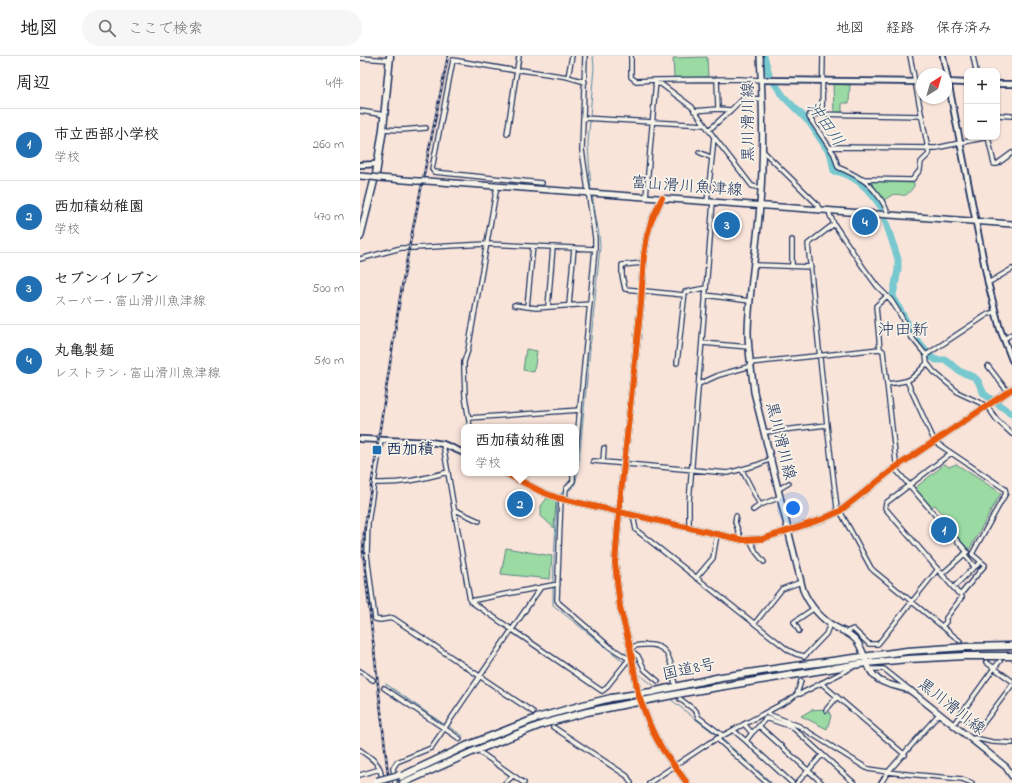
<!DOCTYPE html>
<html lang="ja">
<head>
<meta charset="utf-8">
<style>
  :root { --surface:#fff; --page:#f6f6f6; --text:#222; --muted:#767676; --line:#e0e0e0; --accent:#1f6fb2 }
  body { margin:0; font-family:"Indie Flower","Klee One",sans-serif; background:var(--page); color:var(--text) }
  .controls { position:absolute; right:12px; top:12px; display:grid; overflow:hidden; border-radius:8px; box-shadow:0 1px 3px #0004 }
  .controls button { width:36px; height:36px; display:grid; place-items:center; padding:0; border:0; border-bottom:1px solid var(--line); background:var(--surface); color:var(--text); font:20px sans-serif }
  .compass { position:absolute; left:556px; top:12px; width:36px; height:36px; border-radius:50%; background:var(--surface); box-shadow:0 1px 3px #0004; rotate:37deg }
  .you { position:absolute; left:433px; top:452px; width:14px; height:14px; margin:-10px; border:3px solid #fff; border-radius:50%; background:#1a73e8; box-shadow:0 0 0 6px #1a73e833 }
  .badge { display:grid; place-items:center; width:26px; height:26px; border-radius:50%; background:var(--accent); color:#fff; font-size:13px; font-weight:700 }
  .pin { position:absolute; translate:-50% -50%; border:2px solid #fff; box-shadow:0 1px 4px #0006 }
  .popup { position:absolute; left:101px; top:368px; width:118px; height:52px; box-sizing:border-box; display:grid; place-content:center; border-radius:8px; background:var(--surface); filter:drop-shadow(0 1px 3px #0005); font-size:13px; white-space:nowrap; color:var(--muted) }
  .popup b { font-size:15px; color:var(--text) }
  .popup::after { content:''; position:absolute; left:50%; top:100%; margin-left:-8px; border:8px solid transparent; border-top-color:var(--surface) }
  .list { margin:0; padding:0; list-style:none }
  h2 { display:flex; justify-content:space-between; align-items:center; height:52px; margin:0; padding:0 16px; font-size:17px }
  h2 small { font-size:13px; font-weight:400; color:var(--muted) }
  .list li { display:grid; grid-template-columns:26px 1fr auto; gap:12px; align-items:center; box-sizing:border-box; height:72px; padding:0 16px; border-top:1px solid var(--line) }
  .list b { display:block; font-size:15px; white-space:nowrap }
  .list p { margin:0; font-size:13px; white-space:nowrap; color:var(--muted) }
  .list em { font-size:13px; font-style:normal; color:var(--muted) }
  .icon { flex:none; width:22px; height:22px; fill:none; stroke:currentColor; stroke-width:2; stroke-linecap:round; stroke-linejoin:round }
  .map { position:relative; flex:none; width:652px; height:727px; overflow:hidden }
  header { display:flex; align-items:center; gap:24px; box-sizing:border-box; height:56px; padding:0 20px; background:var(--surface); border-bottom:1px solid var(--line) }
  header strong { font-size:19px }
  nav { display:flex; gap:22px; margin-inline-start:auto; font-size:14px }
  .search { width:280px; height:36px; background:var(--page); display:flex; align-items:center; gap:10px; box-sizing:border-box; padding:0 14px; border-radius:22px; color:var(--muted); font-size:15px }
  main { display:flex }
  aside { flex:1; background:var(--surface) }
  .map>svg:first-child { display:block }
  .green { fill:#9bdaa3; stroke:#5b8480 }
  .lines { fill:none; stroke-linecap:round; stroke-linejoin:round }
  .stream { stroke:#528ba2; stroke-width:1 }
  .river { stroke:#77c8cf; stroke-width:7 }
  .minor-tunnel { stroke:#cdc0c1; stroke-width:3.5; stroke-dasharray:3.5 2; stroke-linecap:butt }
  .minor-casing { stroke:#1b2f5e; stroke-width:6 }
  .tertiary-casing { stroke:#1b2f5e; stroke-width:8 }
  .secondary-casing { stroke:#1b2f5e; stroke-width:8 }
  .primary-casing { stroke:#1b2f5e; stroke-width:9 }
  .trunk-casing { stroke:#1b2f5e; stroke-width:9 }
  .minor { stroke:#f7f3e8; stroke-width:3.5 }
  .tertiary { stroke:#f7f3e8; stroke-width:4.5 }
  .secondary { stroke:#f7f3e8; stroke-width:5 }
  .primary { stroke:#f7f3e8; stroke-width:6 }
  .trunk { stroke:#f7f3e8; stroke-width:6 }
  .rail-casing { stroke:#1b2f5e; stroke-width:2.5 }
  .rail { stroke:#f7f3e8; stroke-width:1; stroke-dasharray:3; stroke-linecap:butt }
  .secondary-bridge-casing { stroke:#1b2f5e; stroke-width:8; stroke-linecap:butt }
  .trunk-bridge-casing { stroke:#1b2f5e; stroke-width:9; stroke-linecap:butt }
  .secondary-bridge { stroke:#f7f3e8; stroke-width:5 }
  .trunk-bridge { stroke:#f7f3e8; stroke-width:6 }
  .cycleway-casing { stroke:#f7f3e8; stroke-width:8 }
  .cycleway { stroke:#e8590c; stroke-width:6 }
  .poi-dot { fill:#1f6fb2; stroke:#f7f3e8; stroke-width:1.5 }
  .labels { text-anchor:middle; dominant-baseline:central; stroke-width:3.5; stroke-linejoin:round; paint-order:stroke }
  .street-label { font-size:16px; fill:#1b2f5e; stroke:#f7f3e8 }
  .poi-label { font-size:16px; font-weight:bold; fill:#1b2f5e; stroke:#f7f3e8; text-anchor:start }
  .water-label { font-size:17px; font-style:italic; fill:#32557a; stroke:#f7f3e8 }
  .neighbourhood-label { font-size:17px; fill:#1b2f5e; stroke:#f7f3e8 }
</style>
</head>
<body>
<header>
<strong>地図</strong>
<div class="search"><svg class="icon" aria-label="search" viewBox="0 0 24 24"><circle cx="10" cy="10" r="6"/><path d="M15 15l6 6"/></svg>ここで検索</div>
<nav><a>地図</a><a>経路</a><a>保存済み</a></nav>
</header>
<main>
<aside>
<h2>周辺<small>4件</small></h2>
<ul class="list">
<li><span class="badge">1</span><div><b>市立西部小学校</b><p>学校</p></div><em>260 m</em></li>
<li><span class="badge">2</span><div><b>西加積幼稚園</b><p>学校</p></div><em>470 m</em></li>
<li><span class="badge">3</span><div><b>セブンイレブン</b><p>スーパー · 富山滑川魚津線</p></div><em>500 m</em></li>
<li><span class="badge">4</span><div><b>丸亀製麺</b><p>レストラン · 富山滑川魚津線</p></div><em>510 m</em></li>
</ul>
</aside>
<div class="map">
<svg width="652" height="727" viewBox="0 0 652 727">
  <rect width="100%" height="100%" fill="#f9e4da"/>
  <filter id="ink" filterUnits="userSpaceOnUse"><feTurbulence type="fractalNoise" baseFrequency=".025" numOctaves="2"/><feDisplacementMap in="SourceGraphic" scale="8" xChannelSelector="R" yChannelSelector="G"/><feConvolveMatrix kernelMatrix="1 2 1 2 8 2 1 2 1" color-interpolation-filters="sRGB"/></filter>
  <g filter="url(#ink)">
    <path class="green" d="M347,1L348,21L314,22L313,2Z
      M473,28L490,29L489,47H482V57H474Z
      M508,125L554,127V130C543,146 545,136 532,139C530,140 526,143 524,144L507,127Z
      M166,293L177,295L174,316L163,314Z
      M585,408L589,411L596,408L641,437L609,494L590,472L593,470L575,449L571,451L555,432Z
      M187,442L196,445L194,472L181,460V450Z
      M146,492L192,500L190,523L141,518Z
      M464,653L468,654L471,660L467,673L441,660L451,654Z"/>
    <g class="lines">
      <path class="stream" d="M230,60L234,11L233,0
        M230,64L228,88L231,134
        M207,435C216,432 216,424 218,415L238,212L240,190L239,178L232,139
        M197,441L198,439L204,436
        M193,527L197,444
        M193,530V549L264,606
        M267,608L272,612
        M276,616L297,632
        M26,628L85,669
        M309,642L334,662L358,680
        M88,670L103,680
        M361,682L412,727"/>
      <path class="river" d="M404,0L409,18
        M415,28L424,41L450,67L471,99L474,115C496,118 512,136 523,154
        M525,164L538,203V214L533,239L534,244L543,259L554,281L571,301L576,304H586L599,315L614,321L618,325L624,338L652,358"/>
      <path class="minor-tunnel" d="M600,585L626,606
        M640,605L651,589
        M298,625L320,643
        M441,625L444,602
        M173,656L193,671
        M100,683L117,695"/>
      <g class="minor-casing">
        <path id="minor" d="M271,0V21L276,25L296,24L286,141
          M613,0L616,15
          M0,2L30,4
          M208,21L212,0
          M357,23L358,53L371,54L383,42L402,43
          M296,24L378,23L402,24
          M295,28H301L332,51L354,81L352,102L339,96
          M0,55L25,59
          M334,55L358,53
          M462,58L463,0
          M637,59L652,60
          M223,62L345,69
          M23,73L41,74L66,72
          M349,74L371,54
          M147,78L159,0
          M354,81L392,130L401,132
          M628,81L634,108H637L652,97
          M470,92L474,91L576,92L628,81
          M402,94L457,148L459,153
          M503,123L552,124L560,114L561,106L569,98L550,0
          M182,127L74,116L72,113L93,4L157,15L161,14L208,21L225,26
          M347,146L352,102
          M469,154L470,159L474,168L503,211L517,230L531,244L541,260L549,278L566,299L567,307L574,316L599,337L627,350L637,364L652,378
          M528,158C525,147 512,129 501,123C494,118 486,115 478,111L474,98L449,61L450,58L562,60
          M432,184V210
          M0,203L41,192H54L89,190L127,188L235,193
          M283,207L262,209V219L265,233L324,239
          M394,209L451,211
          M628,227L652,213
          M345,239L390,245
          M527,240L516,250L520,293L523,295L527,328C552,325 550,325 567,307
          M154,249L176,252L230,248
          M209,249L214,192
          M167,251L173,190
          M188,251L193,191
          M644,283L652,278
          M342,287L389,291
          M566,299L628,258L635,256
          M317,307L325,236L346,232
          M390,307L520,293
          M628,310L648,336
          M547,325L574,384L578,388L645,433L646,437L612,498L625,509L601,538L598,537L525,452L526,447L591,397
          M339,328L359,319L391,310
          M527,328L537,415L607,496L582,518
          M109,362L220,354
          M467,369L477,452L480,455L511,512L514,515L600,585
          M110,371L105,340L104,313V306L108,294L137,130
          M405,376L467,369L448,188L474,168
          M21,385L14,427C42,428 62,423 88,416
          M83,388L110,545L242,635L245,633L269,603
          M216,394L235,193V182L222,94L225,0
          M233,405L368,417L397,409L412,403
          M243,406L244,392
          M382,414L400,449L421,441
          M14,427L8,467L7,498L15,563L20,564L33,562L173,656
          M419,433L429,427
          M201,442L197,544L199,547L250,591L269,603L271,602
          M205,444L206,433L213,425V417
          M95,454L119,465
          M393,454L400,449
          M273,459L276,474L428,594L436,598L444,600
          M376,460L375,466L381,483
          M329,472V446L353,146
          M390,484L396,496L404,506
          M604,498L615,511L621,506
          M336,522L353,502L357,478
          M596,529L615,510
          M110,545L198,528
          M395,567L422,533L441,526
          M582,570L586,566V562L602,541L601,538
          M439,575L434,566L453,553
          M486,576L493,573L509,588H518L578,513
          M270,591C308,582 310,598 315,630
          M271,598L274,597L278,600L285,614L298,625
          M444,601L466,578L470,568
          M640,605L634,612L652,625
          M509,613H524L549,633
          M0,615L13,624
          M461,627L545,699
          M24,632L100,683
          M437,638L441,625
          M320,643L336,655L338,661L362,679
          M466,654L477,641
          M408,658L439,670L508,713L536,717L602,723L612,727
          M600,660L619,673L652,629
          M384,668L392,677L399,670L462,727
          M593,669L634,612L626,606
          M399,670L406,662L432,671L494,727
          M193,671L267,720L271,727
          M373,674L386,685
          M392,677L386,685L432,727
          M356,682L407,727
          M611,683L615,682L632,686L652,687
          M0,694C8,700 16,704 20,713L0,719
          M121,697L164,727
          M20,713L23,727
          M35,727L33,712L37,706L71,692L181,531
          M145,727L153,720
          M289,727L349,687L431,643L437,638H440L489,613
          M437,727L462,699
          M521,727L528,716L579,658"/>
      </g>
      <g class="tertiary-casing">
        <path id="tertiary" d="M583,0L628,227L640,273L652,304
          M402,24L562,26
          M586,26L607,27
          M637,28H652
          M0,109L17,108
          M302,142L291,166L287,180L284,199L281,247L259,456L255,507L260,551L270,591L278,638L289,667L296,682L303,694L327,727
          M0,383L70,386L83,388L104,397
          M145,417L182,436L198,442L383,484L402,483L463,463L480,455L536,411L652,333"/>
      </g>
      <g class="secondary-casing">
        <path id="secondary" d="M400,0C403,49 404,99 400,149C397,191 389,233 388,276C388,296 392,316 394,336L443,534C450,550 460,562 475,571C482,575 490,577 496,584C506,596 505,614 519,624C528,630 540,630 551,635L646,711L652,720
          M0,120L11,121
          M19,122L57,125
          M67,125L652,168"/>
      </g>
      <g class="primary-casing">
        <path id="primary" d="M16,118L23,73L30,0
          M0,181L14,125"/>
      </g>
      <g class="trunk-casing">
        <path id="trunk" d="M40,721L106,690L177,662L223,649L251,642L291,636L361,621L435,610L547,595L606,591L652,590
          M43,727L112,696L183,668L227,656L328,636L506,607L548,603L605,600H652"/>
      </g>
      <use href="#minor" class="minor"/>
      <use href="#tertiary" class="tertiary"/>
      <use href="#secondary" class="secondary"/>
      <use href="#primary" class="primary"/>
      <use href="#trunk" class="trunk"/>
      <g class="rail-casing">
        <path id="rail" d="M29,727L3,496L4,477L40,242L49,192L88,0"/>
      </g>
      <use href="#rail" class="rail"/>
      <g class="secondary-bridge-casing">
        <path id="secondary-bridge" d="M11,121L19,122
          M57,125H67"/>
      </g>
      <g class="trunk-bridge-casing">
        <path id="trunk-bridge" d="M17,725L39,719"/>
      </g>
      <use href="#secondary-bridge" class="secondary-bridge"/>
      <use href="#trunk-bridge" class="trunk-bridge"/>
      <g class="cycleway-casing">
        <path id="cycleway" d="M302,142L291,166L287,180L284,199L281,247L259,456L255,507L260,551L270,591L278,638L289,667L296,682L303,694L327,727
          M145,417L182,436L198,442L383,484L402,483L463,463L480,455L536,411L652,333"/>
      </g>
      <use href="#cycleway" class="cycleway"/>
    </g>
  </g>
  <rect class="poi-dot" x="12" y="389" width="10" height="10" rx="2"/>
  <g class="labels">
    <g class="street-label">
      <text transform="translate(389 66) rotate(-90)">黒川滑川線</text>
      <text transform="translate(327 131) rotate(4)">富山滑川魚津線</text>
      <text transform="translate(420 385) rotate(76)">黒川滑川線</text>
      <text transform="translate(329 614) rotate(-12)">国道8号</text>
      <text transform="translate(591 651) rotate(38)">黒川滑川線</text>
    </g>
    <g class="poi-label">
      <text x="26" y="394">西加積</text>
    </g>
    <g class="water-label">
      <text transform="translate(465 68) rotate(55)">沖田川</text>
    </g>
    <g class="neighbourhood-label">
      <text x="543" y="274">沖田新</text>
    </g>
  </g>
</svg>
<div class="controls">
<button>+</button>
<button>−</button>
</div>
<svg class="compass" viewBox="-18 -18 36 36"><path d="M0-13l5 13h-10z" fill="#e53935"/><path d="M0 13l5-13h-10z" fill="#767676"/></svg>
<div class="you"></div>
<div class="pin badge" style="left:584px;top:474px">1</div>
<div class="pin badge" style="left:160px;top:448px">2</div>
<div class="popup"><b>西加積幼稚園</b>学校</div>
<div class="pin badge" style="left:367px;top:169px">3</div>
<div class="pin badge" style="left:505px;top:166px">4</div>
</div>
</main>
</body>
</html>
